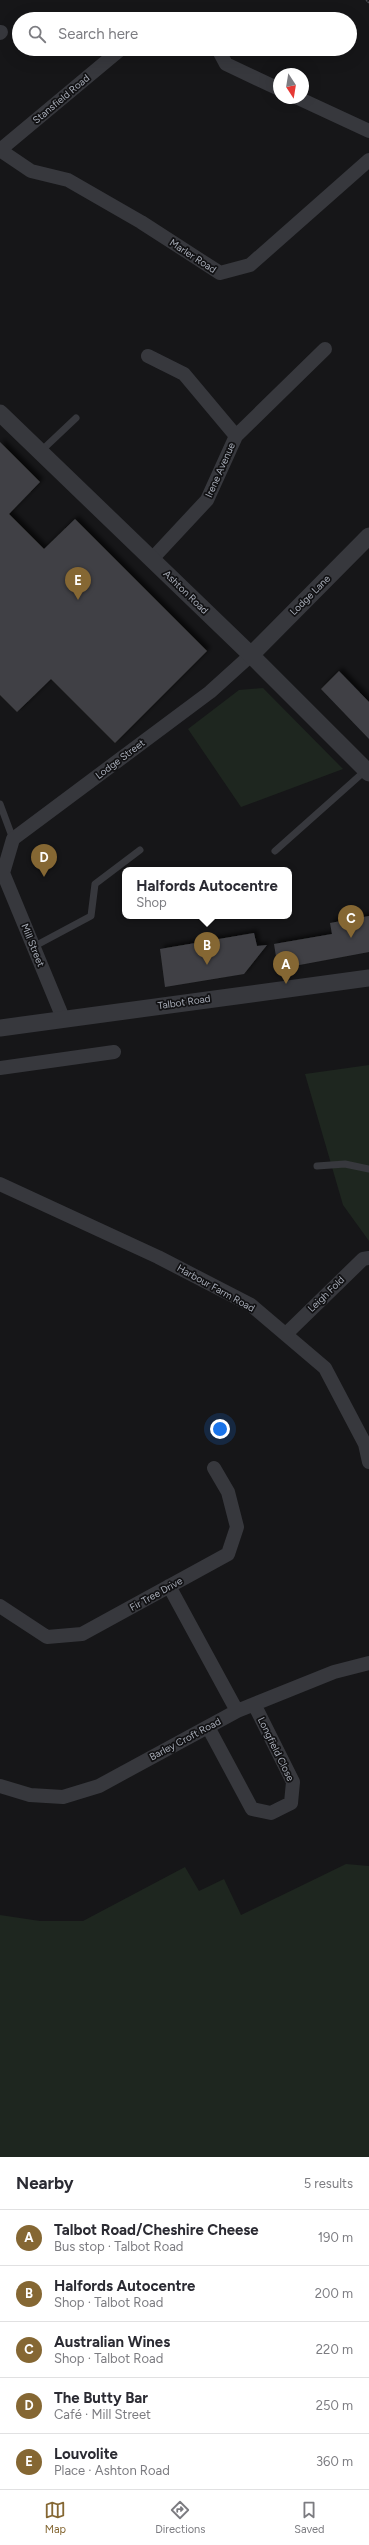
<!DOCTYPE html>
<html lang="en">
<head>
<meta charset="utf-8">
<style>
  :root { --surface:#fff; --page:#f2f2f3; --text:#2b2b33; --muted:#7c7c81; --line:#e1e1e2; --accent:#856733 }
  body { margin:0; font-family:Figtree,sans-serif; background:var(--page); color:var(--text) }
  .compass { position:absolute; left:273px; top:68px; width:36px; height:36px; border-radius:50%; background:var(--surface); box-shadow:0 4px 16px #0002; rotate:168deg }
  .you { position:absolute; left:220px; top:1429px; width:14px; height:14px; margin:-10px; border:3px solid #fff; border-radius:50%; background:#1a73e8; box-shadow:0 0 0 6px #1a73e833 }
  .badge { display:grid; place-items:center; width:26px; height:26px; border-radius:50%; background:var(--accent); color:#fff; font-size:13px; font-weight:700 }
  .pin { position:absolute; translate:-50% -33px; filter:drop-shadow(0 1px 2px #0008) }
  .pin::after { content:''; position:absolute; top:21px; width:14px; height:12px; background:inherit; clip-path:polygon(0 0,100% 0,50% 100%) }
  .popup { position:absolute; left:122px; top:867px; width:170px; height:52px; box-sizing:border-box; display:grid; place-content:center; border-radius:8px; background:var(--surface); filter:drop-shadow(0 1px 3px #0005); font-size:13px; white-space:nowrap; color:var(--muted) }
  .popup b { font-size:15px; color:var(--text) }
  .popup::after { content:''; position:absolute; left:50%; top:100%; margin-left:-8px; border:8px solid transparent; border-top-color:var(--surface) }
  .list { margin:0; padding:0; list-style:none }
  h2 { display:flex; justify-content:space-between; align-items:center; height:52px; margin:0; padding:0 16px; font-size:17px }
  h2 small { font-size:13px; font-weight:400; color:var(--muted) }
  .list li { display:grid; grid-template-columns:26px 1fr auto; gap:12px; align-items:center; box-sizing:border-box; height:56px; padding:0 16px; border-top:1px solid var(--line) }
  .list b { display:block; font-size:15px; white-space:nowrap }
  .list p { margin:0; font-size:13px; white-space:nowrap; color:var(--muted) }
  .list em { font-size:13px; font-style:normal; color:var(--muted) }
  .icon { flex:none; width:22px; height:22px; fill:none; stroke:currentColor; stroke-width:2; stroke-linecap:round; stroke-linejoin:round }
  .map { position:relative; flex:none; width:369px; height:2157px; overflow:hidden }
  .search { position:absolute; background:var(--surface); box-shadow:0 4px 16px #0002; left:12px; right:12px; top:12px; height:44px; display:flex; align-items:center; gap:10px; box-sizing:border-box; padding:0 14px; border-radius:22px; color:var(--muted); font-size:15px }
  .sheet { height:332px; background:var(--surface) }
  nav { display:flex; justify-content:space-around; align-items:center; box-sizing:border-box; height:56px; border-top:1px solid var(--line); background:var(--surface); font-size:11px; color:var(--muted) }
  nav a { display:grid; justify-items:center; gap:2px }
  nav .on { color:var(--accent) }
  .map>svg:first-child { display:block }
  .green { fill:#1e261f }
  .building { fill:#404145; filter:url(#shadow) }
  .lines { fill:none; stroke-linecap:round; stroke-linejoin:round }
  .service { stroke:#37383d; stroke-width:7 }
  .minor { stroke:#37383d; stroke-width:14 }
  .tertiary { stroke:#37383d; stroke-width:17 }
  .rail-casing { stroke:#4a4c52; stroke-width:4.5 }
  .rail { stroke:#111113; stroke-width:3; stroke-dasharray:9; stroke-linecap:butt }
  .labels { text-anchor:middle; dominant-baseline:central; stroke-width:3.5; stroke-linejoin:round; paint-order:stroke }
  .street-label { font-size:10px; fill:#a8adb8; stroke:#111113 }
</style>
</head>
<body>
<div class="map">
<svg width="369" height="2157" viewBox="0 0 369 2157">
  <defs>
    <filter id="shadow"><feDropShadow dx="3.5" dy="-3.5" stdDeviation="2" flood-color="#0009"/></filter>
  </defs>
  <rect width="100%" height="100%" fill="#161618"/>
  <path class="green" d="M263,688L343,769L241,807L188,729L239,690Z
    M369,1065V1241L343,1205L305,1074Z
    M346,1864L369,1866V2157H0V1915L40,1921H83L185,1867L199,1891L224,1879L241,1915Z"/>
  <path class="building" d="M0,442L40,482L9,514L44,549L75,519L207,651L115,743L51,679L17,712L0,695Z
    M339,671L369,702V739L321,689Z
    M369,916V952L278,969L274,944L332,934L330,923Z
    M254,933L257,946L267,945L244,974L165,987L160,949Z"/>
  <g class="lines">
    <path class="service" d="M40,452L76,418
      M0,804L13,839
      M275,851L366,770
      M33,947L91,916L95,884L140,850
      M317,1166L345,1164L369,1169"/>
    <path class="minor" d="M161,19H188
      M0,33L1,32
      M218,49L226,64L279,89
      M298,98L369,131
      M0,150L31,171L68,180L141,222L220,273L250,265L369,160
      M0,150L121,49
      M148,356L184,374L236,436
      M152,559L207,500L236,436L325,349
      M63,1018L3,873L13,839L210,692L251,655
      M0,1068L114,1052
      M0,1184L158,1257L251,1305L325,1368L365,1444L369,1462
      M286,1334L363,1259L369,1258
      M169,1586L237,1711
      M0,1606L47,1637L82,1634L228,1554L237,1527L228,1492L214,1468
      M208,1727L252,1809L271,1813L291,1803L293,1782L254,1704
      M0,1786L30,1795L63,1797L99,1786L237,1711L334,1672L369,1663"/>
    <path class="tertiary" d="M0,413L251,655L369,773
      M251,655L369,536
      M0,1028L369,978"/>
    <g class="rail-casing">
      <path id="rail" d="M368,0L369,1"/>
    </g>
    <use href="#rail" class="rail"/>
  </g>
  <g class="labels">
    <g class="street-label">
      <text transform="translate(61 99) rotate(-40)">Stansfield Road</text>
      <text transform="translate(193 256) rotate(33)">Marler Road</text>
      <text transform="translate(220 470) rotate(-66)">Irene Avenue</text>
      <text transform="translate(186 592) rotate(44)">Ashton Road</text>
      <text transform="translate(310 595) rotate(-45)">Lodge Lane</text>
      <text transform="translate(120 759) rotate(-37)">Lodge Street</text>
      <text transform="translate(33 945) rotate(68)">Mill Street</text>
      <text transform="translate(184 1002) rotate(-8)">Talbot Road</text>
      <text transform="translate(216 1288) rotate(29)">Harbour Farm Road</text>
      <text transform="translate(326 1294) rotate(-44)">Leigh Fold</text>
      <text transform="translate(156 1594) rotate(-29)">Fir Tree Drive</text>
      <text transform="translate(185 1739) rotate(-28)">Barley Croft Road</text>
      <text transform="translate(276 1749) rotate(64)">Longfield Close</text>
    </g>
  </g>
</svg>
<svg class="compass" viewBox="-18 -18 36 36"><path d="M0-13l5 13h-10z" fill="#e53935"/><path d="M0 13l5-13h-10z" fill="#7c7c81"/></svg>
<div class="you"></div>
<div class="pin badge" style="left:286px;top:984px">A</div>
<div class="pin badge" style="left:207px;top:965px">B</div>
<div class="popup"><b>Halfords Autocentre</b>Shop</div>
<div class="pin badge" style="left:351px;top:938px">C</div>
<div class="pin badge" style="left:44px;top:877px">D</div>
<div class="pin badge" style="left:78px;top:600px">E</div>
<div class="search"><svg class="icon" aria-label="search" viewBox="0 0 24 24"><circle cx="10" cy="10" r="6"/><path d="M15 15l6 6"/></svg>Search here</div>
</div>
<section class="sheet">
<h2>Nearby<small>5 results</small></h2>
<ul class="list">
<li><span class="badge">A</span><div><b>Talbot Road/Cheshire Cheese</b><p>Bus stop · Talbot Road</p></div><em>190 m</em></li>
<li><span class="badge">B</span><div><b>Halfords Autocentre</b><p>Shop · Talbot Road</p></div><em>200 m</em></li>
<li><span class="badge">C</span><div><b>Australian Wines</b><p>Shop · Talbot Road</p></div><em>220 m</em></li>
<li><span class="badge">D</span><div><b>The Butty Bar</b><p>Café · Mill Street</p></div><em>250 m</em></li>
<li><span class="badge">E</span><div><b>Louvolite</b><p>Place · Ashton Road</p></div><em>360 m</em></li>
</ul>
</section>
<nav>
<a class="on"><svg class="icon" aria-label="map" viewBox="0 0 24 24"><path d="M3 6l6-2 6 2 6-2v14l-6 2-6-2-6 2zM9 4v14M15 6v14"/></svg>Map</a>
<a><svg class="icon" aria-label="directions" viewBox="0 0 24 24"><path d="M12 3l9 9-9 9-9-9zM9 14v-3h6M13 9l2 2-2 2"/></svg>Directions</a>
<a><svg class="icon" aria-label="saved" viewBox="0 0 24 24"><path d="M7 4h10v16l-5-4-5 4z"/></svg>Saved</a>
</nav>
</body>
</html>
